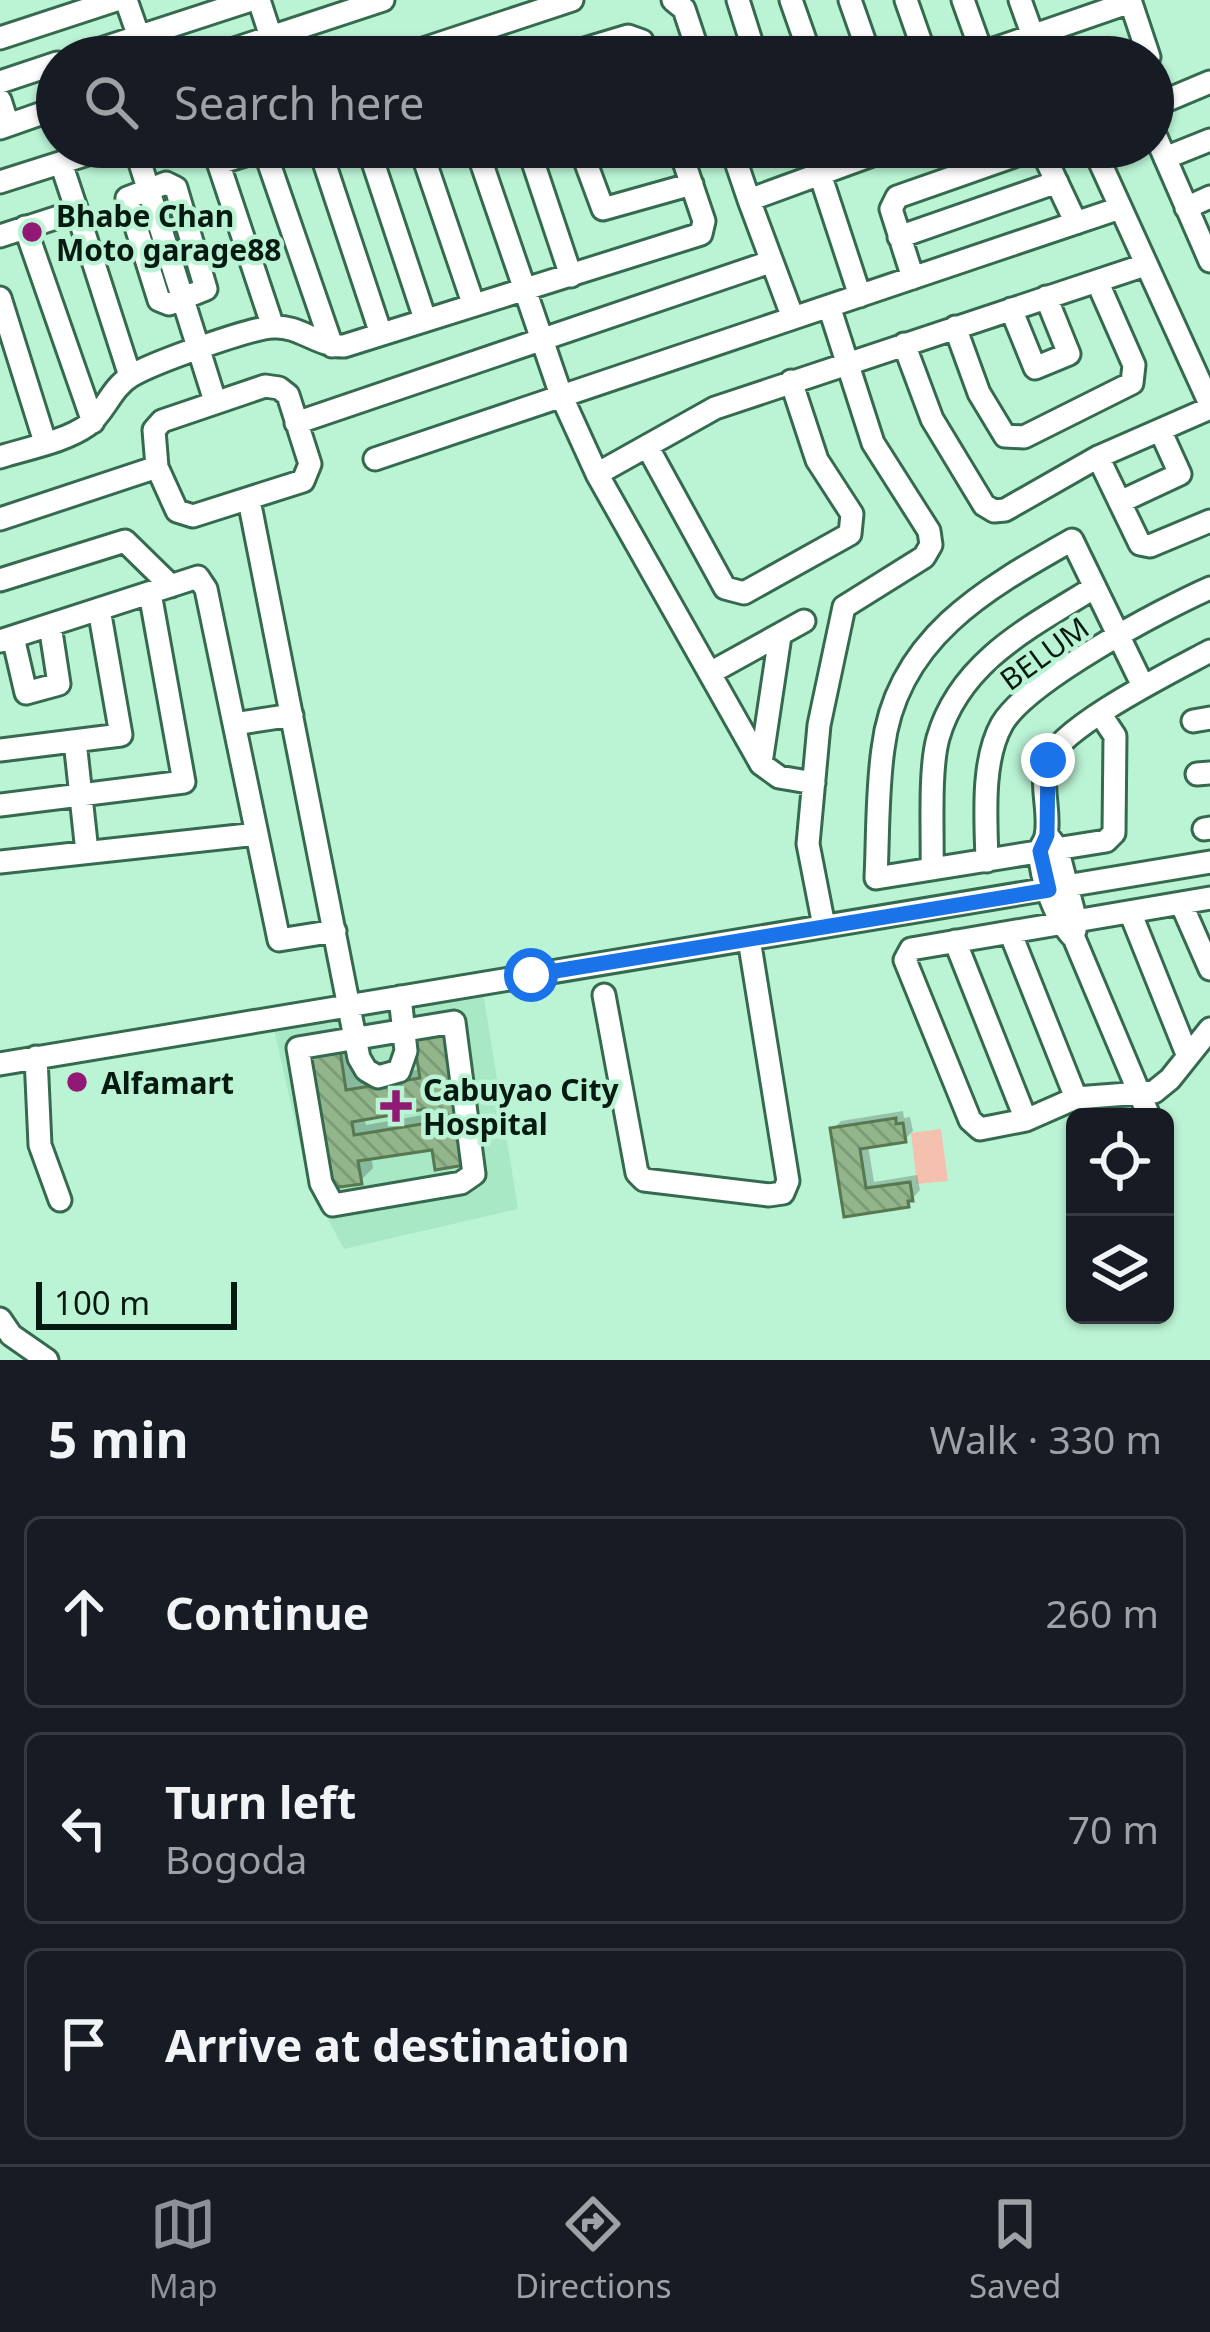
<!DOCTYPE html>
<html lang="en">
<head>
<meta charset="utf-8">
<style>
  :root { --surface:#171b24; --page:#20242c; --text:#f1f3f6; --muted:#9ea1a6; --line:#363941; --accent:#8c9099 }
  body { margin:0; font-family:"Noto Sans",sans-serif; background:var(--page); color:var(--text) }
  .controls { position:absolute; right:36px; bottom:36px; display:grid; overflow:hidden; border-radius:18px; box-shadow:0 3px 9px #0004 }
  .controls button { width:108px; height:108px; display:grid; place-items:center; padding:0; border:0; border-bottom:3px solid var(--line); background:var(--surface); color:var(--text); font:60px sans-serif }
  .scale { position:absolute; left:36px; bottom:30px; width:201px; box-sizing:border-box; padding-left:12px; border:6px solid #051a10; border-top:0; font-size:33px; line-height:42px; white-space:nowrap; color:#051a10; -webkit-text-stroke:9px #bbf4d5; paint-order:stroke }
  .stop { position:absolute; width:36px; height:36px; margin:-27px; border:9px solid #1a73e8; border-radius:50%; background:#fff }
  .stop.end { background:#1a73e8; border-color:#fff; box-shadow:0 3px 12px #0008 }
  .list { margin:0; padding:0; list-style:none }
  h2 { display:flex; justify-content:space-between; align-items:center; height:156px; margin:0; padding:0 48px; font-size:51px }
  h2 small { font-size:39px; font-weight:400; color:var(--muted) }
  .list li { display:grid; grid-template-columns:78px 1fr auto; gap:36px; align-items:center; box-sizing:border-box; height:192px; margin:0 24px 24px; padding:0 24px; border:3px solid var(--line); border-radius:18px }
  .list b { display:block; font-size:45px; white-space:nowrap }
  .list p { margin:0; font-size:39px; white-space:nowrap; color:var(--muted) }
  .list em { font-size:39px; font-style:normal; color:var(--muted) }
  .icon { flex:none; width:66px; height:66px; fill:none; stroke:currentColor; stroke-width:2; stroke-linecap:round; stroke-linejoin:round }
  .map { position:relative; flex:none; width:1210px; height:1360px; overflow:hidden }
  .search { position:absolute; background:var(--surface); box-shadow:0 3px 9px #0004; left:36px; right:36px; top:36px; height:132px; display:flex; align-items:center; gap:30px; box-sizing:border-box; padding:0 42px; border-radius:66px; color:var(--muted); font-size:45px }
  .sheet { height:804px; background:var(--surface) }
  nav { display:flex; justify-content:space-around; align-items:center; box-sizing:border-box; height:168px; border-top:3px solid var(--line); background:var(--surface); font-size:33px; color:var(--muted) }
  nav a { display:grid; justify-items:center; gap:6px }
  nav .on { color:var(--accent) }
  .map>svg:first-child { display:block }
  .built { fill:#a8e8c5 }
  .pitch { fill:#f5c1af }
  .shadow { fill:#0003; fill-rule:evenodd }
  .building { fill:url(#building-back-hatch); stroke:#577850; stroke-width:3; fill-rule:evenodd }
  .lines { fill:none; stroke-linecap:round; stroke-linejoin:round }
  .minor-casing { stroke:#356a4f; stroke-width:27 }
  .path { stroke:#6b947f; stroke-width:3; stroke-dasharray:3 9; stroke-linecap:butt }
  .minor { stroke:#fff; stroke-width:21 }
  .route { stroke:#1a73e8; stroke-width:15 }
  .poi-dot { fill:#921875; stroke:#bbf4d5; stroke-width:4.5 }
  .labels { text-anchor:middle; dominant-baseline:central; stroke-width:9; stroke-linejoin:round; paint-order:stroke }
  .poi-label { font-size:30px; font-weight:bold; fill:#051a10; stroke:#bbf4d5; text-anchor:start }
  .street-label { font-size:30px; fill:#051a10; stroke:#bbf4d5 }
</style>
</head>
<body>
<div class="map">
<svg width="1210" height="1360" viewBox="0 0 1210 1360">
  <defs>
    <pattern id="building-back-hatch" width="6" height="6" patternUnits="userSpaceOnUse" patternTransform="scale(3)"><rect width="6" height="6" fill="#92b58b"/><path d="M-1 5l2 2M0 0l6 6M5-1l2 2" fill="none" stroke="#7c9b77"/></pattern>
  </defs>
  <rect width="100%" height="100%" fill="#bbf4d5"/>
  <path class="built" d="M483,992L518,1209L344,1249L309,1184L274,1029Z"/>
  <path class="pitch" d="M941,1129L948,1181L917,1184L911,1133Z"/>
  <path class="shadow" d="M456,1020L434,1146L371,1156L373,1168L360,1181L314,1056L352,1040L358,1079L422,1069L417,1037ZM428,1106L429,1114L366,1125L364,1116Z
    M903,1111L904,1118L910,1117L913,1131L905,1139L868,1145L874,1182L917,1175L920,1190L907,1204L847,1213L833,1129L841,1121Z"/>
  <path class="building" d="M444,1031L465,1165L435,1170L432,1150L358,1161L362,1184L332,1188L310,1055L340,1050L346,1090L420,1078L413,1036ZM425,1109L428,1123L354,1135L352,1122Z
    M896,1118V1124L903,1123L906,1142L860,1149L866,1188L910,1182L913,1201H908L909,1207L844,1217L830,1128Z"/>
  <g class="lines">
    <g class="minor-casing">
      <path id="minor" d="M126,0L146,57
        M259,0L271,37
        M673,0L684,9L700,57
        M738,0L756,57
        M791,0L811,57
        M850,0L870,57
        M906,0L926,57
        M963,0L982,53
        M1020,0L1033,36
        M1130,0L1149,57
        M0,38L116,0
        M76,57L251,0
        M210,57L383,0
        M399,57L572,0
        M558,57L628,36L642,41L647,57
        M971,57L1130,2
        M0,82L57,63
        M0,100L8,125
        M1153,106L1210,82
        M0,128L57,108
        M1153,130L1210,261
        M135,147L215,401
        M213,147L273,327
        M319,147L381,334
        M368,147L425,319
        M420,147L473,303
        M476,147L561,395L597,474L761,764L779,777L814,783
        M528,147L571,276
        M580,147L603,209L692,184
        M731,147L749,200
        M1093,147L1210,404
        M264,149L332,346
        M1165,158L1210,140
        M61,163L77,211
        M219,163L271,147
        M820,174L860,296
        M0,182L110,147
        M166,183L176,188L206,289L169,304L159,300L127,198Z
        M1186,208L1210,197
        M25,227L93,422
        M0,236L77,211L130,376
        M899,237L1057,182
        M913,278L891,209L897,197L1034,149L1043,153L1076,223
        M0,298L45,442
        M1011,309L1035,368L1069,354L1046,297
        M793,318L749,200L894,147
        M955,327L979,393L1005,436L1024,437L1132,383L1134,365L1097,281
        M904,344L932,419L984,505L994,511L1005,510L1098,457L1210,408
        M265,386L279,388L288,395L310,464L303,481L193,516L177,511L157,467L154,430L162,421Z
        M296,423L770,262
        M647,446L725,588L744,593L850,534L852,514L817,460L791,381
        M0,457C28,448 64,442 88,425C105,412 111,388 131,376C152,363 250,328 273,327C299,325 319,347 344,346L701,234L704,221L679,147
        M1098,457L1140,544L1150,546L1210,521
        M375,459L1120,208
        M597,474L715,408L1145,265
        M249,500L359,1058L366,1070L378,1077L399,1071L406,1051L400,997
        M1120,502L1180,474L1160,430
        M0,519L157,467
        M0,580L125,541L171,586
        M13,637L26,693L59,684L50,625
        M0,641L198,577L206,589L279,940L335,931
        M710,673L804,621
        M1101,715L1115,736L1114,833L1106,841L876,878C878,835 877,791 883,749C896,639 985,589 1072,540L1143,686
        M1193,721L1210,718
        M234,724L292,715
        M75,741L87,852
        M0,750L121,735L99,609
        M761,763L780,636
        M1197,774L1210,773
        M0,805L184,782L150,593
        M1204,829L1210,828
        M1048,836L1057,848L1076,921L1075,931
        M987,861C986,820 981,761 1002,724C1027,681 1162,609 1210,588
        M0,862L257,834
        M932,869C933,833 929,771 938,738C960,661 1032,626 1095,587
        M1210,898L911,949L905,960L970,1120L980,1129L1026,1120L1076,1098L1154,1092L1170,1079L1210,1029
        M1181,903L1210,969
        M1130,912L1187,1054
        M824,926L808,844L819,725L844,607L924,557L931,545L929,531L873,443L829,306
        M1010,932L1076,1098
        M955,941L1026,1120
        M604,995L637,1173L644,1180L769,1195L783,1193L788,1181L749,939
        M454,1022L474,1174L461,1183L333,1205L321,1183L298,1048Z
        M36,1057L40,1145L60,1200
        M0,1064L1210,862
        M1149,1116L1074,938C1057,922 1040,878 1040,853C1040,844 1044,845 1046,836C1051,812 1039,785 1048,761C1061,726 1175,670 1210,651
        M0,1319L11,1335L47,1360"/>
    </g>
    <path class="path" d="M1080,57L1102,52L1119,57"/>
    <use href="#minor" class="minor"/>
  </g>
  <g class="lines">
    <path class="route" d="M531,975L1049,890L1040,851L1047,835L1048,760"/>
  </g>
  <g class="poi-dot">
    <circle cx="32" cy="232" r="12"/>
    <circle cx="77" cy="1082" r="12"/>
    <path d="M390 1088h12v12h12v12h-12v12h-12v-12h-12v-12h12z"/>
  </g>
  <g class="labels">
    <g class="poi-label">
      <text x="56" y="215">Bhabe Chan<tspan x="56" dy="34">Moto garage88</tspan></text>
      <text x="101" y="1082">Alfamart</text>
      <text x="423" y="1089">Cabuyao City<tspan x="423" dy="34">Hospital</tspan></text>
    </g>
    <g class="street-label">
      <text transform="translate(1044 653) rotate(-36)">BELUM</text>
    </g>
  </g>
</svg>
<div class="controls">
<button><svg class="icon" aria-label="locate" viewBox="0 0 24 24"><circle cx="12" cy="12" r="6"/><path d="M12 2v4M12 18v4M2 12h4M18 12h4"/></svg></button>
<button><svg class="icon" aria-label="layers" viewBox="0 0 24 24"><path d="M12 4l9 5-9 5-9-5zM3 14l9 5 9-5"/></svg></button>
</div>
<div class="scale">100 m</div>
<div class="stop" style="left:531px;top:975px"></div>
<div class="stop end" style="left:1048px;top:760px"></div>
<div class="search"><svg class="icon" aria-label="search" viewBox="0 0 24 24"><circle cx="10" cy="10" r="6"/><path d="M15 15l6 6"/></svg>Search here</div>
</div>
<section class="sheet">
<h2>5 min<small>Walk · 330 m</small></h2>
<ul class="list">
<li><svg class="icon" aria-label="ahead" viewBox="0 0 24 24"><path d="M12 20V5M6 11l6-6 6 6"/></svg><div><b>Continue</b></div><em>260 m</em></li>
<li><svg class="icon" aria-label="left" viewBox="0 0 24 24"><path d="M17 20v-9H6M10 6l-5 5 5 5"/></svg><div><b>Turn left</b><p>Bogoda</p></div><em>70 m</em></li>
<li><svg class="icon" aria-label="arrive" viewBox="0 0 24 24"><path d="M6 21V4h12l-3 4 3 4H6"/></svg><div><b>Arrive at destination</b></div></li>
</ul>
</section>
<nav>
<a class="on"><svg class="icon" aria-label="map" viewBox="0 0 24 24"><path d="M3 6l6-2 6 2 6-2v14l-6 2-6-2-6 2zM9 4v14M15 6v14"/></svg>Map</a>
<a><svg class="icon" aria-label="directions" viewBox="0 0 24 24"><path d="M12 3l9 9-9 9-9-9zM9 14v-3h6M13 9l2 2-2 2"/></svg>Directions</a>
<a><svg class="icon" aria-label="saved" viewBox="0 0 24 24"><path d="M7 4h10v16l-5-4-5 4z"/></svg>Saved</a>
</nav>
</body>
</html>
